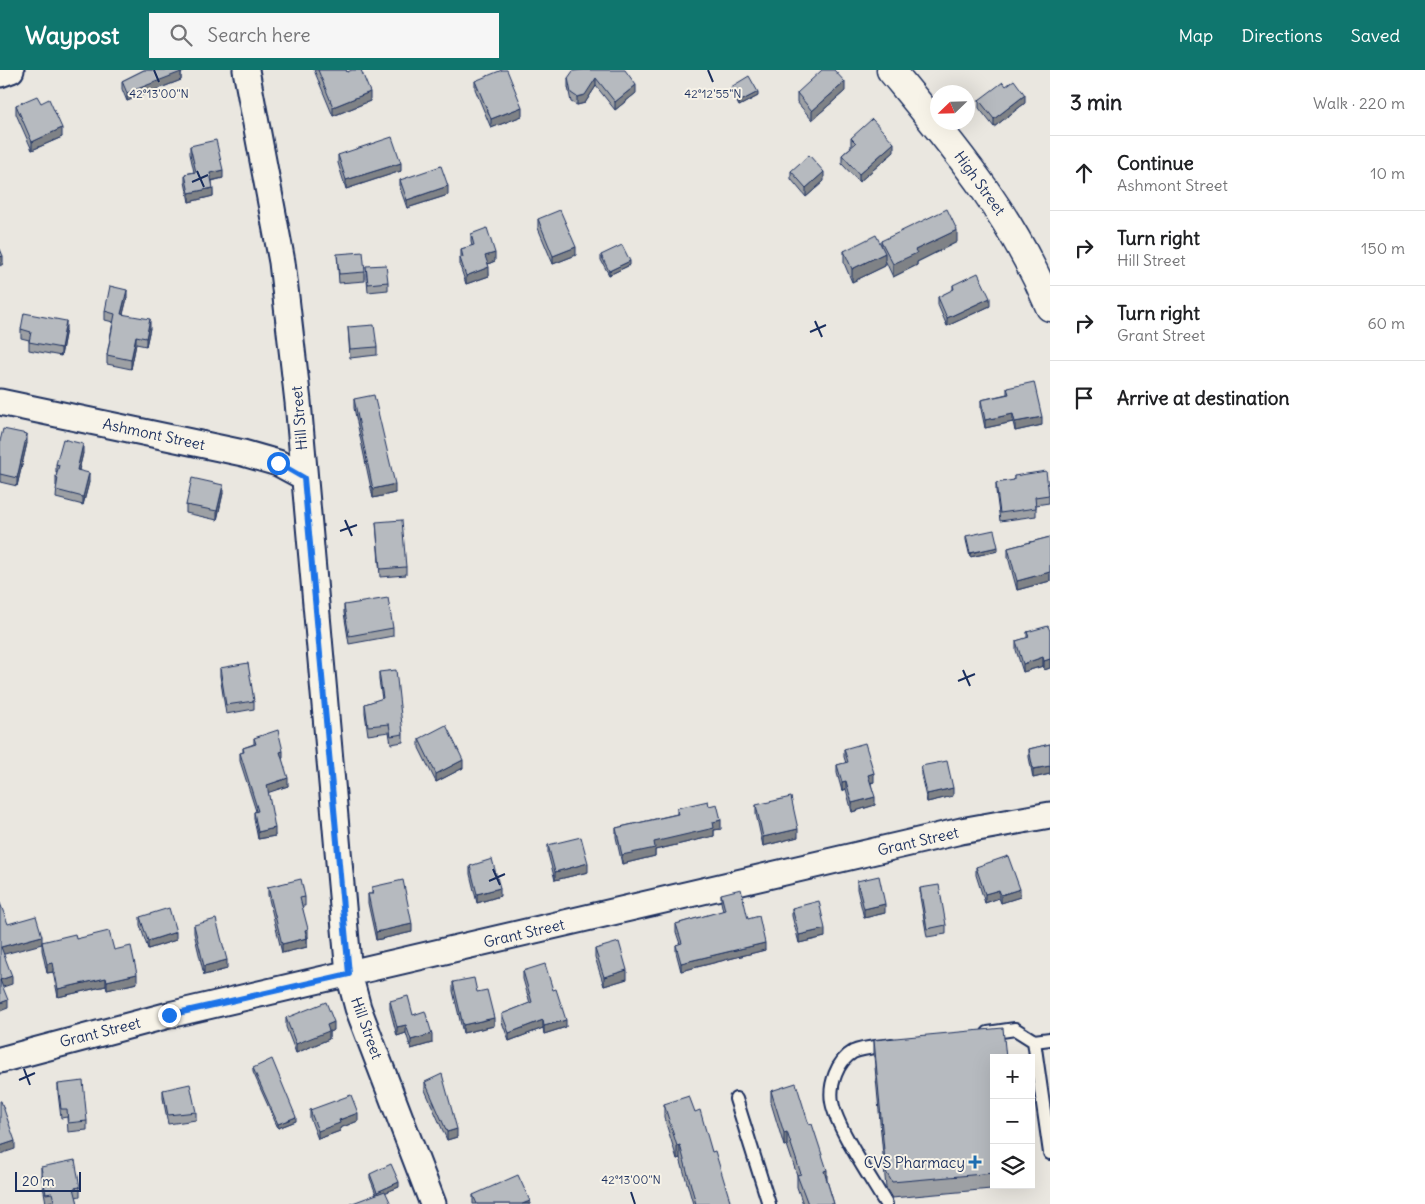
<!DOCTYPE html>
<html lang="en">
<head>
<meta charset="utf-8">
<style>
  :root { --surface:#fff; --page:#f6f6f6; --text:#202124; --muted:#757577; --line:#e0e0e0; --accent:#0f766e }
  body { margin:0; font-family:Delius,sans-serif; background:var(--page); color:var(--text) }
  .controls { position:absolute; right:15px; bottom:15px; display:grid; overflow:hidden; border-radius:0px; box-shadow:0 5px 20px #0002 }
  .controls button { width:45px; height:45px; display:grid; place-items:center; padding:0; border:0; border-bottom:1px solid var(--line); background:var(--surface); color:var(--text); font:25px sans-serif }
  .compass { position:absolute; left:930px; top:15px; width:45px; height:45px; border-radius:50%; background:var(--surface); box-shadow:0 5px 20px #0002; rotate:247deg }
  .scale { position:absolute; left:15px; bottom:12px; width:66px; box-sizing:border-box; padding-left:5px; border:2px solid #1b2f5e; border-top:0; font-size:14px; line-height:18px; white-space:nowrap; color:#1b2f5e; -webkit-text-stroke:4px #f7f3e8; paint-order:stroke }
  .stop { position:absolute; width:15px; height:15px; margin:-11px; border:4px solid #1a73e8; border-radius:50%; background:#fff }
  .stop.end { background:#1a73e8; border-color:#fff; box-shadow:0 1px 5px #0008 }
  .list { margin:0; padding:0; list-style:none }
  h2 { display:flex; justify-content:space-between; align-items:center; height:65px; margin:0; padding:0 20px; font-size:21px }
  h2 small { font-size:16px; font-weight:400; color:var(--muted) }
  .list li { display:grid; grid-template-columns:32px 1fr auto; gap:15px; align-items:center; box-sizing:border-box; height:75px; padding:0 20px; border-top:1px solid var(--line) }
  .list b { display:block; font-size:19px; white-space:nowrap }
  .list p { margin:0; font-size:16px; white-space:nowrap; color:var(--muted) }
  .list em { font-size:16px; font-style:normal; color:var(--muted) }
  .icon { flex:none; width:28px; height:28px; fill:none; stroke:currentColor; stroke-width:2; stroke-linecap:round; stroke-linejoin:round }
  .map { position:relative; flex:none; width:1050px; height:1134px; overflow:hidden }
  header { display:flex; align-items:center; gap:30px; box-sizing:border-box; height:70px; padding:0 25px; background:var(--accent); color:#fff }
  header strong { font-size:24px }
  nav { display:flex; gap:28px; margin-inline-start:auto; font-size:18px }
  .search { width:350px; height:45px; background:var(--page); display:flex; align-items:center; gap:12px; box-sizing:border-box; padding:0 18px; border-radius:0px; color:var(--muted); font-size:19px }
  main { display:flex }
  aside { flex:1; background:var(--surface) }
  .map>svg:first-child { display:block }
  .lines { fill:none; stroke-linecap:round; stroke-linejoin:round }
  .lane-casing { stroke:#1b2f5e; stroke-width:16 }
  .street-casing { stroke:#1b2f5e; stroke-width:29 }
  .secondary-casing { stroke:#1b2f5e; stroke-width:31 }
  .lane { stroke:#f7f3e8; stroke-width:12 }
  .street { stroke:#f7f3e8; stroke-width:25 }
  .secondary { stroke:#f7f3e8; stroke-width:28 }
  .wall { fill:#9da0a4; stroke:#1b2f5e }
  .shaded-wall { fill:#7f8286; stroke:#1b2f5e }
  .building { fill:#b6babf; stroke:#1b2f5e }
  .route { stroke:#1a73e8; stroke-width:6 }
  .ticks { fill:none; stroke:#1b2f5e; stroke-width:2 }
  .poi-dot { fill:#1f6fb2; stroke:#f7f3e8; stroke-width:2 }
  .labels { text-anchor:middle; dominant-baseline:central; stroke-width:4; stroke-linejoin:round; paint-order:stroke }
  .street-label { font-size:15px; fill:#1b2f5e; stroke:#f7f3e8 }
  .poi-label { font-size:15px; fill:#1b2f5e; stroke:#f7f3e8; text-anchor:end }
  .ticks-label { font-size:12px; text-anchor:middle; fill:#1b2f5e; stroke:#f7f3e8; stroke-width:4; stroke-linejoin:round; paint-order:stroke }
</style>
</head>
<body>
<header>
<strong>Waypost</strong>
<div class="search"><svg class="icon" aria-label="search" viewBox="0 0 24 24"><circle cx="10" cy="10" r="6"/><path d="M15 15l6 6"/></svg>Search here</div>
<nav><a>Map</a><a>Directions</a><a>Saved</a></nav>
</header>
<main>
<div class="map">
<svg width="1050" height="1134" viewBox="0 0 1050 1134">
  <rect width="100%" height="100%" fill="#eae7e0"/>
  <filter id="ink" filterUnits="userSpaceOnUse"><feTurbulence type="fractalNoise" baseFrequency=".02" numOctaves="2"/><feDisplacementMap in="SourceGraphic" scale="10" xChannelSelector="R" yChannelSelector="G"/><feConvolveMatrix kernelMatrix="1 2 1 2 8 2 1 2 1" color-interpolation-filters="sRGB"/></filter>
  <g filter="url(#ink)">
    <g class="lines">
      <g class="lane-casing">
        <path id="lane" d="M988,963L1015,959L1034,971
          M1050,969L1034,971L1050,1083
          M736,1029L769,1134
          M886,1134C872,1110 836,1057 832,1032C829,1015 837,991 853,982C864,977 880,977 891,975"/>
      </g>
      <g class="street-casing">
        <path id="street" d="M246,0L282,192L298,332L349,904L358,938L433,1134
          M0,4L11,0
          M0,332L243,383L278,393L304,407
          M0,990L169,945L961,761L1050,745"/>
      </g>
      <g class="secondary-casing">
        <path id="secondary" d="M891,0C955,78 1010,142 1050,237"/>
      </g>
      <use href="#lane" class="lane"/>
      <use href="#street" class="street"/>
      <use href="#secondary" class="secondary"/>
    </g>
    <path class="wall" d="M144,0H188L181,3V10L127,31L122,19V11Z
      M314,0H346L370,31L333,46Z
      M584,0L636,23L615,40L596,16L585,33L577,35L571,32L568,17V8Z
      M475,11L522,46L491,58L475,19Z
      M1006,16L1025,33L994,57L979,38V30Z
      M731,17L758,26L739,36L731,21Z
      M845,21L812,50L797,32V23Z
      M41,33L62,67L32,80L16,44V35Z
      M851,68L894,82L859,112L842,94V85L851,77Z
      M190,76L223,108L212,111L213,126L189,132L185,112V104L194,102L190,84Z
      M338,85L401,101L346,119L338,93Z
      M791,101L824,111L806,127L791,109Z
      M400,110L448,125L407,138L400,118Z
      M538,149L576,185L553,194L538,158Z
      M471,164L495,191L488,194L489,206L466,214L460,196V188L461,187V179L472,176L471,172Z
      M881,171L957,172L917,192V195L893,207L885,190V196L852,212L844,193V181L881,176Z
      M337,184L365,202V211L339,213Z
      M601,185L630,195L609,205L601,190Z
      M366,196L388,212V220L368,222Z
      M953,215L990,236L947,256L938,235V227L953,220Z
      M127,228L123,244L150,258L146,276L136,274L131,299L107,294V285L113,252L105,250V241Z
      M348,257L377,277V285L350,288Z
      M21,259H66L61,286L29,280V270L21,268Z
      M1007,318L1042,355L1015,361L1013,352L985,358L981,339V330L1007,324Z
      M354,329L395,423L373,428L354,338Z
      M0,371L27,373L17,416L0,412Z
      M83,383L79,400L89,412L83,435L56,428L57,416H56V407L57,403L56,402V394Z
      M1014,406L1049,425V433L1036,435V446L1000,451L996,421V413L1014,411Z
      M223,423L217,450L186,443V435Z
      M376,452L406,497V505L380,507Z
      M966,466L998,481L970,487L966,470Z
      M1050,467V511L1017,520L1008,487V478Z
      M344,535L393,558V566L349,574L344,543Z
      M1050,561V598L1044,600L1043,596L1023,602L1016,580V571L1027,568V562Z
      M220,598L254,631V639L226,644L220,606Z
      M379,602L403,664V672L391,674L389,662L368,665L365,643V634L382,629L379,610Z
      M254,668L283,688L282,689L288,716L268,722L275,766L258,769L254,749V742L256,741L240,691V683H243V678L254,674Z
      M419,669L463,698L436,712L419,678Z
      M1050,674V704L1033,708L1029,687V679Z
      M844,679L874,712L871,713L875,735L852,742L846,719L842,721L837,703V695L846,693L844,687Z
      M921,696L953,726L927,732L921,705Z
      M756,735L798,767L763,776L756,744Z
      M709,736L721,759L714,760V766L655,780V786L622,794L616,767V758L677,744V738Z
      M548,775L588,802L555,810L548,784Z
      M470,796L500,826L477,833L470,804Z
      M976,797L1020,827L1001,833L999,828L985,833L976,805Z
      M857,811L885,843L864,848L857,819Z
      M268,817L305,827V836H302L308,868H307V877L282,883L268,825Z
      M372,817L412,862L376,870L368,833V824H372Z
      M920,818L946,855V864L927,867L920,827Z
      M721,824L748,849L765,880L681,901L676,882V875L680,874L676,862V854L723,841L721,832Z
      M792,838L825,867L799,873L792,846Z
      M140,847L176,870L148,879L140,855Z
      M194,855L227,899L204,905L194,863Z
      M76,869L114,880L137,913L107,920L106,916L58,927L53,902L47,903L42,880V872Z
      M595,879L627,909L604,916L595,887Z
      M523,901L553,920L566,957L544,964L543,958L509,971L502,952V944L530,933L523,909Z
      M453,912L494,956L463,963L453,921Z
      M390,931L413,945L432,973L411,979L406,963L397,966L390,939Z
      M286,948L334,960L329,962V969L296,983L286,957Z
      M874,970L994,988V1115L1024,1116L892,1128L886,1118L874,986Z
      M253,998L296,1051L278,1058L253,1002Z
      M425,1012L457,1067L447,1070L425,1020Z
      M58,1014L87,1051V1060L68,1062L67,1047L61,1048L58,1023Z
      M163,1020L196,1042V1050L168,1054L163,1028Z
      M771,1021L827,1111L834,1134H803L797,1117V1105L787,1075L784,1076L771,1033Z
      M664,1034L695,1042L712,1082L731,1134H693L680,1088L677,1089L664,1047Z
      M310,1040L358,1051L340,1058V1061L318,1069L310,1048Z
      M41,1097L80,1117V1126L76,1127L78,1134H53L52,1131L46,1133L41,1105Z
      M370,1104L399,1117L386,1122L376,1124L370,1108Z
      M473,1125L530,1134H473Z"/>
    <path class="shaded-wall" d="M178,0H188L181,3V10L127,31V23Z
      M596,8V16L585,33L577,35V27Z
      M845,12V21L812,50V41Z
      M636,15V23L615,40V32Z
      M370,22V31L333,46V37Z
      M758,22V26L739,36V32Z
      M1025,25V33L994,57V49Z
      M522,37V46L491,58V49Z
      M62,58V67L32,80V72Z
      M894,73V82L859,112V104Z
      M401,93V101L346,119V110Z
      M223,100V108L210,111V103Z
      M824,102V111L806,127V118Z
      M448,116V125L407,138V130Z
      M213,118V126L189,132V123Z
      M957,160V172L917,192V195L893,207V194L915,180Z
      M576,177V185L553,194V186Z
      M495,183V191L485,195V186Z
      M885,183V196L852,212V199Z
      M3,186V194L0,196V187Z
      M630,191V195L609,205V201Z
      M489,197V206L466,214V206Z
      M127,220V228L121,252V244Z
      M990,228V236L947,256V248Z
      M150,249V258L146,276V268Z
      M66,251V259L61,286V278Z
      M136,266V274L131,299V290Z
      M1013,344V352L985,358V350Z
      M1042,347V355L1015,361V352Z
      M27,364V373L17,416V408Z
      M83,374V383L77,408V400Z
      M89,403V412L83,435V427Z
      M395,414V423L373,428V419Z
      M223,415V423L217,450V441Z
      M998,477V481L970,487V483Z
      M1050,502V511L1017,520V511Z
      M1043,587V596L1023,602V594Z
      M1050,589V598L1044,600V591Z
      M283,681V688L280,690V682Z
      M463,690V698L436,712V704Z
      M1050,696V704L1033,708V699Z
      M874,703V712L868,713V705Z
      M288,708V716L267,723V715Z
      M846,711V719L842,721V712Z
      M953,718V726L927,732V724Z
      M875,727V735L852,742V733Z
      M721,750V759L714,760V766L655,780V786L622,794V785L654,772L713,752Z
      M275,758V766L258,769V762Z
      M798,759V767L763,776V767Z
      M588,793V802L555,810V802Z
      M500,818V826L477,833V824Z
      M1020,819V827L1001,833V825Z
      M999,820V828L985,833V824Z
      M885,834V843L864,848V839Z
      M412,854V862L376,870V862Z
      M308,859V868H305V860Z
      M825,859V867L799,873V865Z
      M176,862V870L148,879V871Z
      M42,866V874L1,885V877Z
      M307,868V877L282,883V874Z
      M765,873V880L681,901V893Z
      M227,890V899L204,905V896Z
      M53,893V902L47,903V894Z
      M627,900V909L604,916V907Z
      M137,904V913L107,920V911Z
      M12,906V914L0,918V910Z
      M106,908V916L58,927V919Z
      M8,930V938L0,941V933Z
      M494,948V956L463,963V955Z
      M543,950V958L509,971V963Z
      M566,950V957L544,964V956Z
      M334,952V960L329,962V969L296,983V974L327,955Z
      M406,955V963L397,966V957Z
      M432,964V973L411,979V970Z
      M358,1043V1051L340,1058V1061L318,1069V1061L339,1050Z
      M296,1047V1051L278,1058V1054Z
      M457,1059V1067L447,1070V1062Z
      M787,1062V1075L784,1076V1063Z
      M15,1071V1079L0,1084V1076Z
      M680,1075V1088L677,1089V1076Z
      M827,1100V1112L824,1101Z
      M399,1112V1117L377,1126V1122Z
      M530,1131V1134H522Z"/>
    <path class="building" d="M144,0H180L181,2L127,23L122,11Z
      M318,0H346L347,2L352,0H361L370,22L333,37Z
      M502,0H507L522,37L491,49L475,11Z
      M584,0H625L636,15L615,32L596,8L585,25L577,27L571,23L568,8L573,1Z
      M822,0H834L845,12L812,41L797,23Z
      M749,6L758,22L739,32L731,17Z
      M1014,10L1025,25L994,49L979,30L1003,12L1006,16Z
      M37,26L41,33L49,29L62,58L32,72L16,35Z
      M872,49L894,73L859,104L842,85L856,73L851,68Z
      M392,67L401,93L346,110L338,85Z
      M216,70L223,100L210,103L213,118L189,123L185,104L196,102L190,76Z
      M809,85L824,102L806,118L791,101Z
      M441,96L448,116L407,130L400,110Z
      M947,139L957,160L915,180L917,183L893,194L881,171Z
      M560,140L576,177L553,186L538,149Z
      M487,158L495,183L485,186L489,197L466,206L460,188L463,187L461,179L474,175L471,164Z
      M876,165L885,183L852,199L844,181Z
      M622,175L630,191L609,201L601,185Z
      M0,179L3,186L0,187Z
      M363,182L365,202L339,204L337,184Z
      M386,195L388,212L368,214L366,196Z
      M978,203L990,228L947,248L938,227L954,219L953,215Z
      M110,216L127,220L121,244L150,249L146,268L136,266L131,290L107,285L115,244L105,241Z
      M24,243L66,251L61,278L29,272L31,262L21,259Z
      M374,255L377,277L350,279L348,257Z
      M1034,312L1042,347L1015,352L1013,344L985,350L981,330L1009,324L1007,318Z
      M374,325L395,414L373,419L354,329Z
      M3,359L27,364L17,408L0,404V371Z
      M63,369L83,374L77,400L89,403L83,427L56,420L58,408L56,407L59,395L56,394Z
      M1046,401L1049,425L1035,427L1036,438L1000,443L996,413L1014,410V406Z
      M192,408L223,415L217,441L186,435Z
      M402,450L406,497L380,499L376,452Z
      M994,460L998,477L970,483L966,466Z
      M1050,467V502L1017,511L1008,478Z
      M388,528L393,558L349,566L344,535Z
      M1048,556L1050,561V589L1044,591L1043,587L1023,594L1016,571L1029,567L1027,562Z
      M248,593L254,631L226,635L220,598Z
      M396,600L403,664L391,666L389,654L368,656L365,634L383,628L379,602Z
      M446,655L463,690L436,704L419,669Z
      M278,660L283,681L280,682L288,708L267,715L275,758L258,762L254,742L258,741L240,683L244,682L243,678L256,674L254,668Z
      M865,673L874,703L868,705L875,727L852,733L846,711L842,712L837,695L848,692L844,679Z
      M1050,674V696L1033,699L1029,679Z
      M947,691L953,718L927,724L921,696Z
      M791,727L798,759L763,767L756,735Z
      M708,731L709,736L717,734L721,750L713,752L714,758L654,772L655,778L622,785L616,758L678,744L677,738Z
      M581,767L588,793L555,802L548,775Z
      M1008,786L1020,819L1001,825L999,820L985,824L976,797Z
      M492,789L500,818L477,824L470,796Z
      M879,806L885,834L864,839L857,811Z
      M301,809L305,827L300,828L308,859L305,860L307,868L282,874L268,817Z
      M403,810L412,854L376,862L368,824H373L372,817Z
      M939,815L946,855L927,859L920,818Z
      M741,819L748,849L759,846L765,873L681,893L676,875L682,873L676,854L725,840L721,824Z
      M819,831L825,859L799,865L792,838Z
      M0,833L8,854L36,846L42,866L1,877L12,906L0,910L8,930L0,933Z
      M169,838L176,862L148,871L140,847Z
      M216,849L227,890L204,896L194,855Z
      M109,861L114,880L131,876L137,904L107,911L106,908L58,919L53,893L47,894L42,872L75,864L76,869Z
      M619,872L627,900L604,907L595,879Z
      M545,894L553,920L556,919L566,950L544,956L543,950L509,963L502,944L532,932L523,901Z
      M474,908L477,922L487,920L494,948L463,955L453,912Z
      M408,926L413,945L425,941L432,964L411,970L406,955L397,957L390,931Z
      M326,932L334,952L327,955L329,961L296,974L286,948Z
      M1003,958L1006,988H994V1103L892,1112L886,1102L874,970Z
      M272,989L296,1047L278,1054L253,998Z
      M442,1004L457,1059L447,1062L425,1012Z
      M83,1011L87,1051L68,1053L67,1039H61L58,1014Z
      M796,1013L809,1055L812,1054L827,1100L824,1101L834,1134H808L797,1105L801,1104L787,1062L784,1063L771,1021Z
      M190,1014L196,1042L168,1045L163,1020Z
      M351,1025L358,1043L339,1050L340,1053L318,1061L310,1040Z
      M689,1026L695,1042L700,1040L712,1082L715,1081L731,1134H696L680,1075L677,1076L664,1034Z
      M0,1031H1L15,1071L0,1076Z
      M75,1090L80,1117L74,1118L78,1134H55L52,1123L46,1124L41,1097Z
      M391,1094L399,1112L377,1122L370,1104Z
      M518,1105L530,1131L522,1134H477L473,1125Z
      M385,1121L391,1134H350Z"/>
  </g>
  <g class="lines" filter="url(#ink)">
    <path class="route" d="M169,945L349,904L304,408L278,393"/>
  </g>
  <path class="ticks" d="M154,0L159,12M708,0L713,12M197,101L204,117M192,112L208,105M815,251L822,267M810,262L826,255M345,450L352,466M340,461L357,455M963,600L970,616M958,611L975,604M493,799L500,815M489,811L505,804M24,999L30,1015M19,1010L35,1003M631,1122L635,1134"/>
  <path class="poi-dot" d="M972.5 1084.5h5v5h5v5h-5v5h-5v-5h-5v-5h5z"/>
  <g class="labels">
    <g class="street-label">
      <text transform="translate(980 113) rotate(54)">High Street</text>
      <text transform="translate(299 348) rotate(-95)">Hill Street</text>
      <text transform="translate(154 364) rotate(12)">Ashmont Street</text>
      <text transform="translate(918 771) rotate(-13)">Grant Street</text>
      <text transform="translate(524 863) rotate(-13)">Grant Street</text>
      <text transform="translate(367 958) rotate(70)">Hill Street</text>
      <text transform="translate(100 962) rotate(-14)">Grant Street</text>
    </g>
    <g class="poi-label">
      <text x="965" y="1092">CVS Pharmacy</text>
    </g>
  </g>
  <g class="ticks-label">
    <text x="159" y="28">42°13'00"N</text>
    <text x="713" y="28">42°12'55"N</text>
    <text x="631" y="1114">42°13'00"N</text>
  </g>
</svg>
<div class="controls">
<button>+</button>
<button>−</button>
<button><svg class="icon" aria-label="layers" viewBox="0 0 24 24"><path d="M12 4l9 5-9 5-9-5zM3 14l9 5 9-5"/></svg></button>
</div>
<svg class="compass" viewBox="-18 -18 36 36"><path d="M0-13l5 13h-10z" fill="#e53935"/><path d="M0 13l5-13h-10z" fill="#757577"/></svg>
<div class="scale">20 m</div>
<div class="stop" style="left:278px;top:393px"></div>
<div class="stop end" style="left:169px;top:945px"></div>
</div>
<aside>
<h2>3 min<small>Walk · 220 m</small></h2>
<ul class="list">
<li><svg class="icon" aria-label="ahead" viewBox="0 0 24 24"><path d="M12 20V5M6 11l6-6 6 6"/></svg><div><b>Continue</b><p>Ashmont Street</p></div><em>10 m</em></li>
<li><svg class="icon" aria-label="right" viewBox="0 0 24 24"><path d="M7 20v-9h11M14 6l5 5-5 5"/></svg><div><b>Turn right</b><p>Hill Street</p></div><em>150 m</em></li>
<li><svg class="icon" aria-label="right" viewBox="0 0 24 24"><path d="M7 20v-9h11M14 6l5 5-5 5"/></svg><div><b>Turn right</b><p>Grant Street</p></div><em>60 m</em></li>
<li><svg class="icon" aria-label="arrive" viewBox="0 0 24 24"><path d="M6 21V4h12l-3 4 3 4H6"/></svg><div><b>Arrive at destination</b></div></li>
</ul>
</aside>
</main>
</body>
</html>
